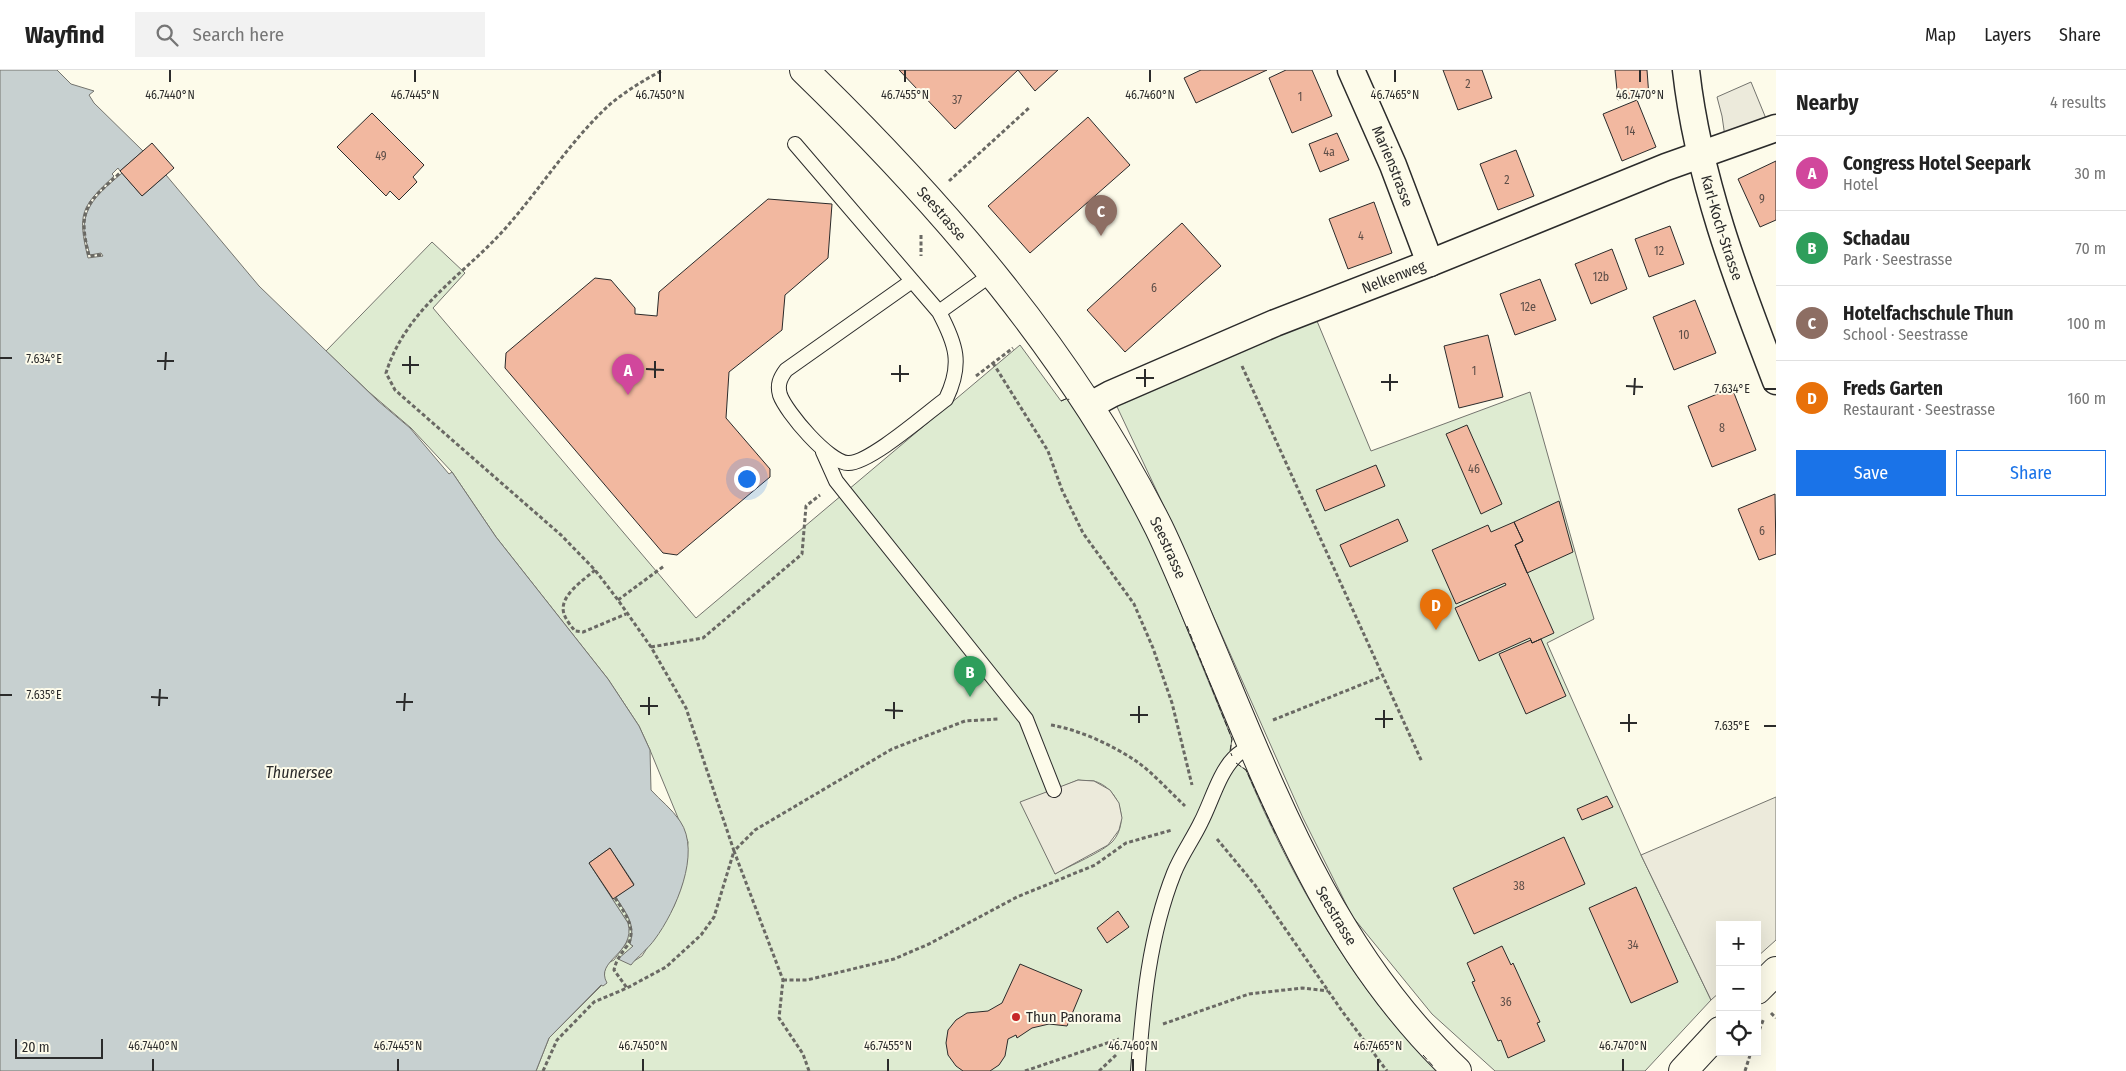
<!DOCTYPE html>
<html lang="en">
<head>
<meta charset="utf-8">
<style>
  :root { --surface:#fff; --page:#f2f2f2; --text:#222; --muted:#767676; --line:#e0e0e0; --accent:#1a73e8 }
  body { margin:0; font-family:"Fira Sans Condensed",sans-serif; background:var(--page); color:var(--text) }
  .controls { position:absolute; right:15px; bottom:15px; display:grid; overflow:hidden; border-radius:0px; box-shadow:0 5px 20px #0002 }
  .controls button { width:45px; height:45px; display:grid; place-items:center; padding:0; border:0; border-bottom:1px solid var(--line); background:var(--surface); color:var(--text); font:25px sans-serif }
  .scale { position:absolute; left:15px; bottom:12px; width:88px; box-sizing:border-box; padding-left:5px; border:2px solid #2b2b2b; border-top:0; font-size:14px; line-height:18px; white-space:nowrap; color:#2b2b2b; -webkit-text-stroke:4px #fdfbea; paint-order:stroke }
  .you { position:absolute; left:746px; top:408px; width:18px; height:18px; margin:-12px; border:4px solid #fff; border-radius:50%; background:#1a73e8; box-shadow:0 0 0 8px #1a73e833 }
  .badge { display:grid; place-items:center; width:32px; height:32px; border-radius:50%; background:var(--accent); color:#fff; font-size:16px; font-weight:700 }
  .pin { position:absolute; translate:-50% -41px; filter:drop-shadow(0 1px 2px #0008) }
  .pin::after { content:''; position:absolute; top:26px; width:18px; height:15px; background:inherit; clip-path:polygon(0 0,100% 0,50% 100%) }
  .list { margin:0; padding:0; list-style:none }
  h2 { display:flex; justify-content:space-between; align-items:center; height:65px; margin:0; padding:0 20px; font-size:21px }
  h2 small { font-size:16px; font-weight:400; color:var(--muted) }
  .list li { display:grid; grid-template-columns:32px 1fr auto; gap:15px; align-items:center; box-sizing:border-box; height:75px; padding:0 20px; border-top:1px solid var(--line) }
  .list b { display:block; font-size:19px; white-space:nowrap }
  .list p { margin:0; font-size:16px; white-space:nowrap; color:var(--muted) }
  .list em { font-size:16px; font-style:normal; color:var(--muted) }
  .actions { display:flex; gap:10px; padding:15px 20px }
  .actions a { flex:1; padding:11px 0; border:1px solid var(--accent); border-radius:0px; text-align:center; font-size:18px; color:var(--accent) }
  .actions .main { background:var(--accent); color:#fff }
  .icon { flex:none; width:28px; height:28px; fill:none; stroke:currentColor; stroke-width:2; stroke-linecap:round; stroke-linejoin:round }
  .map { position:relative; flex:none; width:1776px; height:1001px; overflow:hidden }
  header { display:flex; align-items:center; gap:30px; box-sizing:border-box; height:70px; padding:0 25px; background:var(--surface); border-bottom:1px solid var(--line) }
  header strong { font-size:24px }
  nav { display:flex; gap:28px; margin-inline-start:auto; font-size:18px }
  .search { width:350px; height:45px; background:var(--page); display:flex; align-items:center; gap:12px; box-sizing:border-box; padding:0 18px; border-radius:0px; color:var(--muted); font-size:19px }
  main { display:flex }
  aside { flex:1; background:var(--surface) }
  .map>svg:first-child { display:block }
  .green { fill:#deebd1; stroke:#74746e; fill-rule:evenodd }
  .parking { fill:#eceadb; stroke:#74746e }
  .water { fill:#c7d0d0; stroke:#74746e }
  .building { fill:#f2b8a0; stroke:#2b2b2b }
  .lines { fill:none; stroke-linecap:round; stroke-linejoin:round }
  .lane-casing { stroke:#2b2b2b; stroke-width:16 }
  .street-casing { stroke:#2b2b2b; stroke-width:29 }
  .secondary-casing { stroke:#2b2b2b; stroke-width:30 }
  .path { stroke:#6a6964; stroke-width:3; stroke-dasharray:4 2.5; stroke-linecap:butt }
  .lane { stroke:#fdfbea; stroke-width:14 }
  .street { stroke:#fdfbea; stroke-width:26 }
  .secondary { stroke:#fdfbea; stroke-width:28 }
  .fence { stroke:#2b2b2b; stroke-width:1; stroke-dasharray:6 2.5; stroke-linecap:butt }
  .ticks { fill:none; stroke:#2b2b2b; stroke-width:2 }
  .poi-dot { fill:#c62828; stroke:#fdfbea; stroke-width:2 }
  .labels { text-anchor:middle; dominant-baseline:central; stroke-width:4; stroke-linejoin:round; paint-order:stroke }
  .number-label { font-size:12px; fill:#5d4e48 }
  .street-label { font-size:15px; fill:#2b2b2b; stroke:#fdfbea }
  .poi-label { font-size:15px; fill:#2b2b2b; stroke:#fdfbea; text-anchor:start }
  .water-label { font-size:16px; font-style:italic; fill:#2b2b2b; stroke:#fdfbea }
  .ticks-label { font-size:12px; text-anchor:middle; fill:#2b2b2b; stroke:#fdfbea; stroke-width:4; stroke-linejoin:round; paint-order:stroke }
</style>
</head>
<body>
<header>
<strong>Wayfind</strong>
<div class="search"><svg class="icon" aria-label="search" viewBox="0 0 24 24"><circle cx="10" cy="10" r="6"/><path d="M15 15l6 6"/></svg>Search here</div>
<nav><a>Map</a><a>Layers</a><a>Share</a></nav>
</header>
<main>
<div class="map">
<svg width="1776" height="1001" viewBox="0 0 1776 1001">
  <rect width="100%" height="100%" fill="#fdfbea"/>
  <path class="green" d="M432,172L465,203L433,238L696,548L1020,275L1061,331L1068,328L1117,407L1147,461L1232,669C1229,686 1232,691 1246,700C1290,805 1355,923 1438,1001H536L549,968L602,915L605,898L608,893L614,890L627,872L628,853L589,793L610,778L634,815L616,827C626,844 636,853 630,874L633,876L626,884L634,891L642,886L674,836L682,814L688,772L650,680L639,656L608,609L496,467L452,402L411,358L369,322L326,281ZM1078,710C1083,711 1089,710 1094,711C1119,718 1130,751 1113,771C1103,782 1069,796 1055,804L1054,720Z
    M1312,239L1371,381L1530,322L1594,549L1547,573L1641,785L1711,930L1645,1001H1495L1432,944L1352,846L1303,748L1177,464L1111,324Z"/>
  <path class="parking" d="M1751,12L1767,51L1725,67L1722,46L1717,27Z
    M1078,710L1094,711L1110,720L1119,733L1122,748L1119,760L1108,775L1055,804L1020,732Z
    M1776,727V870L1757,887V855H1720V922L1711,930L1641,785Z"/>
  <path class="water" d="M0,0H57L71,14L94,21L89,25L94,33L143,81L120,101L118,98L112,104L114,106C81,137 77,143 88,188L103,186L101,183L90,185C88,177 85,169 84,161C83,134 104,119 122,103L142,126L166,105L259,216L378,331L410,358L449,404L452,402L496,467L608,609L639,656L650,680L651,720C660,730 672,739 680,751C702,783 675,842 655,869C648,879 637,887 631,895L618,889L633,876L630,874C636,853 626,844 616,827L634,814L610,778L589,793L628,853C636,884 594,890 607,913L603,916L601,915L549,968L536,1001H0Z"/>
  <path class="building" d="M899,0H1018L955,59Z
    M1018,0H1058L1035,21Z
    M1201,0H1267L1196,33L1184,8Z
    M1286,0H1312L1332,46L1292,63L1269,8Z
    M1443,0H1482L1492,28L1458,40Z
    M1615,0H1647L1649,27L1618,30Z
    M1637,30L1656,77L1622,91L1603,44Z
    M372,43L424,95L413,107L417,112L399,130L390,121L386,126L337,77Z
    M1088,47L1130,95L1030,183L988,136Z
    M1337,63L1349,90L1320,102L1309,74Z
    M152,73L174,98L142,126L120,101Z
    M1516,80L1534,126L1498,140L1480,94Z
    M1776,91V150L1760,157L1738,109Z
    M768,129L832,134L828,188L785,225L782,260L729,302L726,348L770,399V407L677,485L663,483L505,298L506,283L595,208L611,210L635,238V244L657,246L659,222Z
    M1374,132L1392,183L1348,199L1329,149Z
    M1182,153L1221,196L1125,282L1087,240Z
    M1670,156L1684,194L1649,207L1635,169Z
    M1612,179L1627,219L1591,234L1575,194Z
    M1540,209L1556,250L1515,265L1500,224Z
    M1695,230L1716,283L1674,300L1653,247Z
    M1488,265L1503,327L1459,338L1444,276Z
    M1732,318L1756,380L1712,397L1688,336Z
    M1467,355L1502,434L1481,444L1446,364Z
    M1376,395L1385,416L1325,441L1316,420Z
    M1775,424L1776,484L1759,490L1738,439Z
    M1559,431L1573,482L1527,503L1515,475L1523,471L1514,452Z
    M1398,449L1408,471L1350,497L1340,475Z
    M1514,452L1523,471L1515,475L1554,563L1532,573L1530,568L1479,591L1455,538L1506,515L1505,513L1456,534L1432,480L1488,455L1491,462Z
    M1541,569L1566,626L1526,644L1499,584L1531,570L1532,573Z
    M1607,726L1613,737L1582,750L1577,739Z
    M1564,767L1585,814L1474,864L1453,818Z
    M610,778L634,815L613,829L589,793Z
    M1636,817L1678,912L1631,933L1589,838Z
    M1118,841L1129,857L1107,873L1097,858Z
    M1502,876L1511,895L1513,893L1540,952L1537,953L1545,971L1508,988L1501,970L1498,971L1472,912L1475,911L1467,893Z
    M1020,894L1082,920L1067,956L1049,954L1032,958L1017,968L1016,965L1008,969L1005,986L999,995L990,1001H963L956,996L948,985L946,973L948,960L956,950L967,943L988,941L1002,933Z"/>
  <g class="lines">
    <g class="lane-casing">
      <path id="lane" d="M795,74L939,242L992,204
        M912,211L786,300C780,308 777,315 780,325C786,342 829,393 848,393C869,394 927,343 946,329C963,294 956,274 939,242
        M823,382L836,411L1026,649L1054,720
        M1138,1001C1143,934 1149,866 1174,803C1181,785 1193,769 1201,752C1211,733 1219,703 1234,688C1239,682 1247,679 1253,674"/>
    </g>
    <g class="street-casing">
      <g id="street">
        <path id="s1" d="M1351,0L1393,95L1430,193"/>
        <path id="s2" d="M1686,0C1698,108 1737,210 1776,311"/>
        <path id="s3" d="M1089,336L1111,324L1275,253L1430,193L1666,97L1776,58"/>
      </g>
    </g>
    <g class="secondary-casing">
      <g id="secondary">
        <path id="s4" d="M804,0C943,135 1072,284 1159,458C1174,489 1187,521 1200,552C1269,713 1326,877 1457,1001"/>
        <path d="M1757,920L1776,901"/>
        <path d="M1683,1001L1720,961"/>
      </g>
    </g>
    <path class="path" d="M949,111L1030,37
      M921,165V186
      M101,185L89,186C77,138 87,133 121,102
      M993,293L1048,381L1062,420L1083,463L1134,534L1153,578L1172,633L1192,715
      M1242,296L1422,692
      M976,306L1013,278
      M595,500C584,510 558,526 564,544C566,550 571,556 575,561L583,562L626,544
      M618,530L664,496
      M651,577L703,568L802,484L806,436L820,425
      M1273,650L1383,606
      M1051,655C1080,660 1112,675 1136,691C1153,703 1169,721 1185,736
      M1217,769L1255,815L1342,941L1387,1001
      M615,828C624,842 638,859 627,876C621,884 616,890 614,900L627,918
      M783,910H807L894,889L929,874L1017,827L1095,795L1126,773L1172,760
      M1771,943L1776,948
      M1163,954L1249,924L1302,918L1328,921
      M1757,966L1764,948
      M543,1001L557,970L594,932L627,918L666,897L701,865L714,847L734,781L686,638L651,577L618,530L595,500L561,465L395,320L386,303C406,239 461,207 503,161C539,121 567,75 606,38C622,23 644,10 663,0
      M809,1001L803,984L779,948L783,910L734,781L755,760L892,679L965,651L998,649
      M1025,1001L1119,969
      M1099,1001L1116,985
      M1745,1001L1751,982"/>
    <use href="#lane" class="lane"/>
    <use href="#street" class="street"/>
    <use href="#secondary" class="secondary"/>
    <path class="fence" d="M1061,331L1068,328L1069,330
      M1187,556L1232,669L1230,681L1232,686
      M1236,693L1246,700L1276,765
      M1423,985L1433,996"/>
  </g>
  <path class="ticks" d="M170,12V0M415,12V0M660,12V0M905,12V0M1150,12V0M1395,12V0M1640,12V0M0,288H12M157,291H174M402,295H419M646,299L664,300M165,300L166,282M410,304V286M891,304H909M655,308V291M1136,308H1154M900,312V295M1381,312H1398M1626,316L1643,317M1145,317V299M1764,319H1776M1390,321V304M1634,325L1635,308M0,625H12M151,627L168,628M396,632H413M159,636L160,619M640,636H658M885,640L903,641M404,641L405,623M649,645V627M1130,645H1148M894,649V632M1375,649H1393M1139,653V636M1620,653H1637M1764,656H1776M1384,658V640M1629,662V644M153,1001V989M398,1001V989M643,1001V989M888,1001V989M1133,1001V989M1378,1001V989M1623,1001V989"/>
  <circle class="poi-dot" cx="1016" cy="947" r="5"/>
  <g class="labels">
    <g class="number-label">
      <text x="1468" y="14">2</text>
      <text x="1300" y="27">1</text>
      <text x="957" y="30">37</text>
      <text x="1630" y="61">14</text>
      <text x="1329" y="82">4a</text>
      <text x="381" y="86">49</text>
      <text x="1507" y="110">2</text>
      <text x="1762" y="129">9</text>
      <text x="1361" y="166">4</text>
      <text x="1659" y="181">12</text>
      <text x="1601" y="207">12b</text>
      <text x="1154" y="218">6</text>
      <text x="1528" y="237">12e</text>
      <text x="1684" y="265">10</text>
      <text x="1474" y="301">1</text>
      <text x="1722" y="358">8</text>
      <text x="1474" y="399">46</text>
      <text x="1762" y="461">6</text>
      <text x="1519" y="816">38</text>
      <text x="1633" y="875">34</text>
      <text x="1506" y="932">36</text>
    </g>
    <g class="street-label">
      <text stroke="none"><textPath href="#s1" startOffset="105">Marienstrasse</textPath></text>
      <text stroke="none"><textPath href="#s4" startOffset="199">Seestrasse</textPath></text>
      <text stroke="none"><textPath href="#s2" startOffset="162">Karl-Koch-Strasse</textPath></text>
      <text stroke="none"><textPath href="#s3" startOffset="331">Nelkenweg</textPath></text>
      <text stroke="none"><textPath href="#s4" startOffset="604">Seestrasse</textPath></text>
      <text stroke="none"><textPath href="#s4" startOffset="1009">Seestrasse</textPath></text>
    </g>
    <g class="poi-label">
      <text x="1026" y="947">Thun Panorama</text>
    </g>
    <g class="water-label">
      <text x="299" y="702">Thunersee</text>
    </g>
  </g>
  <g class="ticks-label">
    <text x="170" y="29">46.7440°N</text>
    <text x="415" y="29">46.7445°N</text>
    <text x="660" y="29">46.7450°N</text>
    <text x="905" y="29">46.7455°N</text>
    <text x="1150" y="29">46.7460°N</text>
    <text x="1395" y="29">46.7465°N</text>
    <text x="1640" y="29">46.7470°N</text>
    <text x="44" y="293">7.634°E</text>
    <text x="1732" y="323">7.634°E</text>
    <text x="44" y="629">7.635°E</text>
    <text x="1732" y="660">7.635°E</text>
    <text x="153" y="980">46.7440°N</text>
    <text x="398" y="980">46.7445°N</text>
    <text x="643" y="980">46.7450°N</text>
    <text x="888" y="980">46.7455°N</text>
    <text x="1133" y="980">46.7460°N</text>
    <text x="1378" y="980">46.7465°N</text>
    <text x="1623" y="980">46.7470°N</text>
  </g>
</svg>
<div class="controls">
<button>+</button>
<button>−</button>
<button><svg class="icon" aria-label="locate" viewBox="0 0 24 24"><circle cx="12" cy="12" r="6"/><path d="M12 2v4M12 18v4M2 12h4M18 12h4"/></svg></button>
</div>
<div class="scale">20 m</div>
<div class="you"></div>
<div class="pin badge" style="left:628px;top:325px;background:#d1479c">A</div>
<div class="pin badge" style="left:970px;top:627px;background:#2e9e5b">B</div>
<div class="pin badge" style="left:1101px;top:166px;background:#8d6e63">C</div>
<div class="pin badge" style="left:1436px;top:560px;background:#e8710a">D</div>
</div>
<aside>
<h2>Nearby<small>4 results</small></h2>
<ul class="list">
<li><span class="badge" style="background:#d1479c">A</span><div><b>Congress Hotel Seepark</b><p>Hotel</p></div><em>30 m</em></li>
<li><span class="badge" style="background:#2e9e5b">B</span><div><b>Schadau</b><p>Park · Seestrasse</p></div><em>70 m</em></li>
<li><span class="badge" style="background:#8d6e63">C</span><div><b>Hotelfachschule Thun</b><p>School · Seestrasse</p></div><em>100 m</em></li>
<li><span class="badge" style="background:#e8710a">D</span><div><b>Freds Garten</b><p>Restaurant · Seestrasse</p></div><em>160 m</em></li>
</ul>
<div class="actions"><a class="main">Save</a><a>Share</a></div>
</aside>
</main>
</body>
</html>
